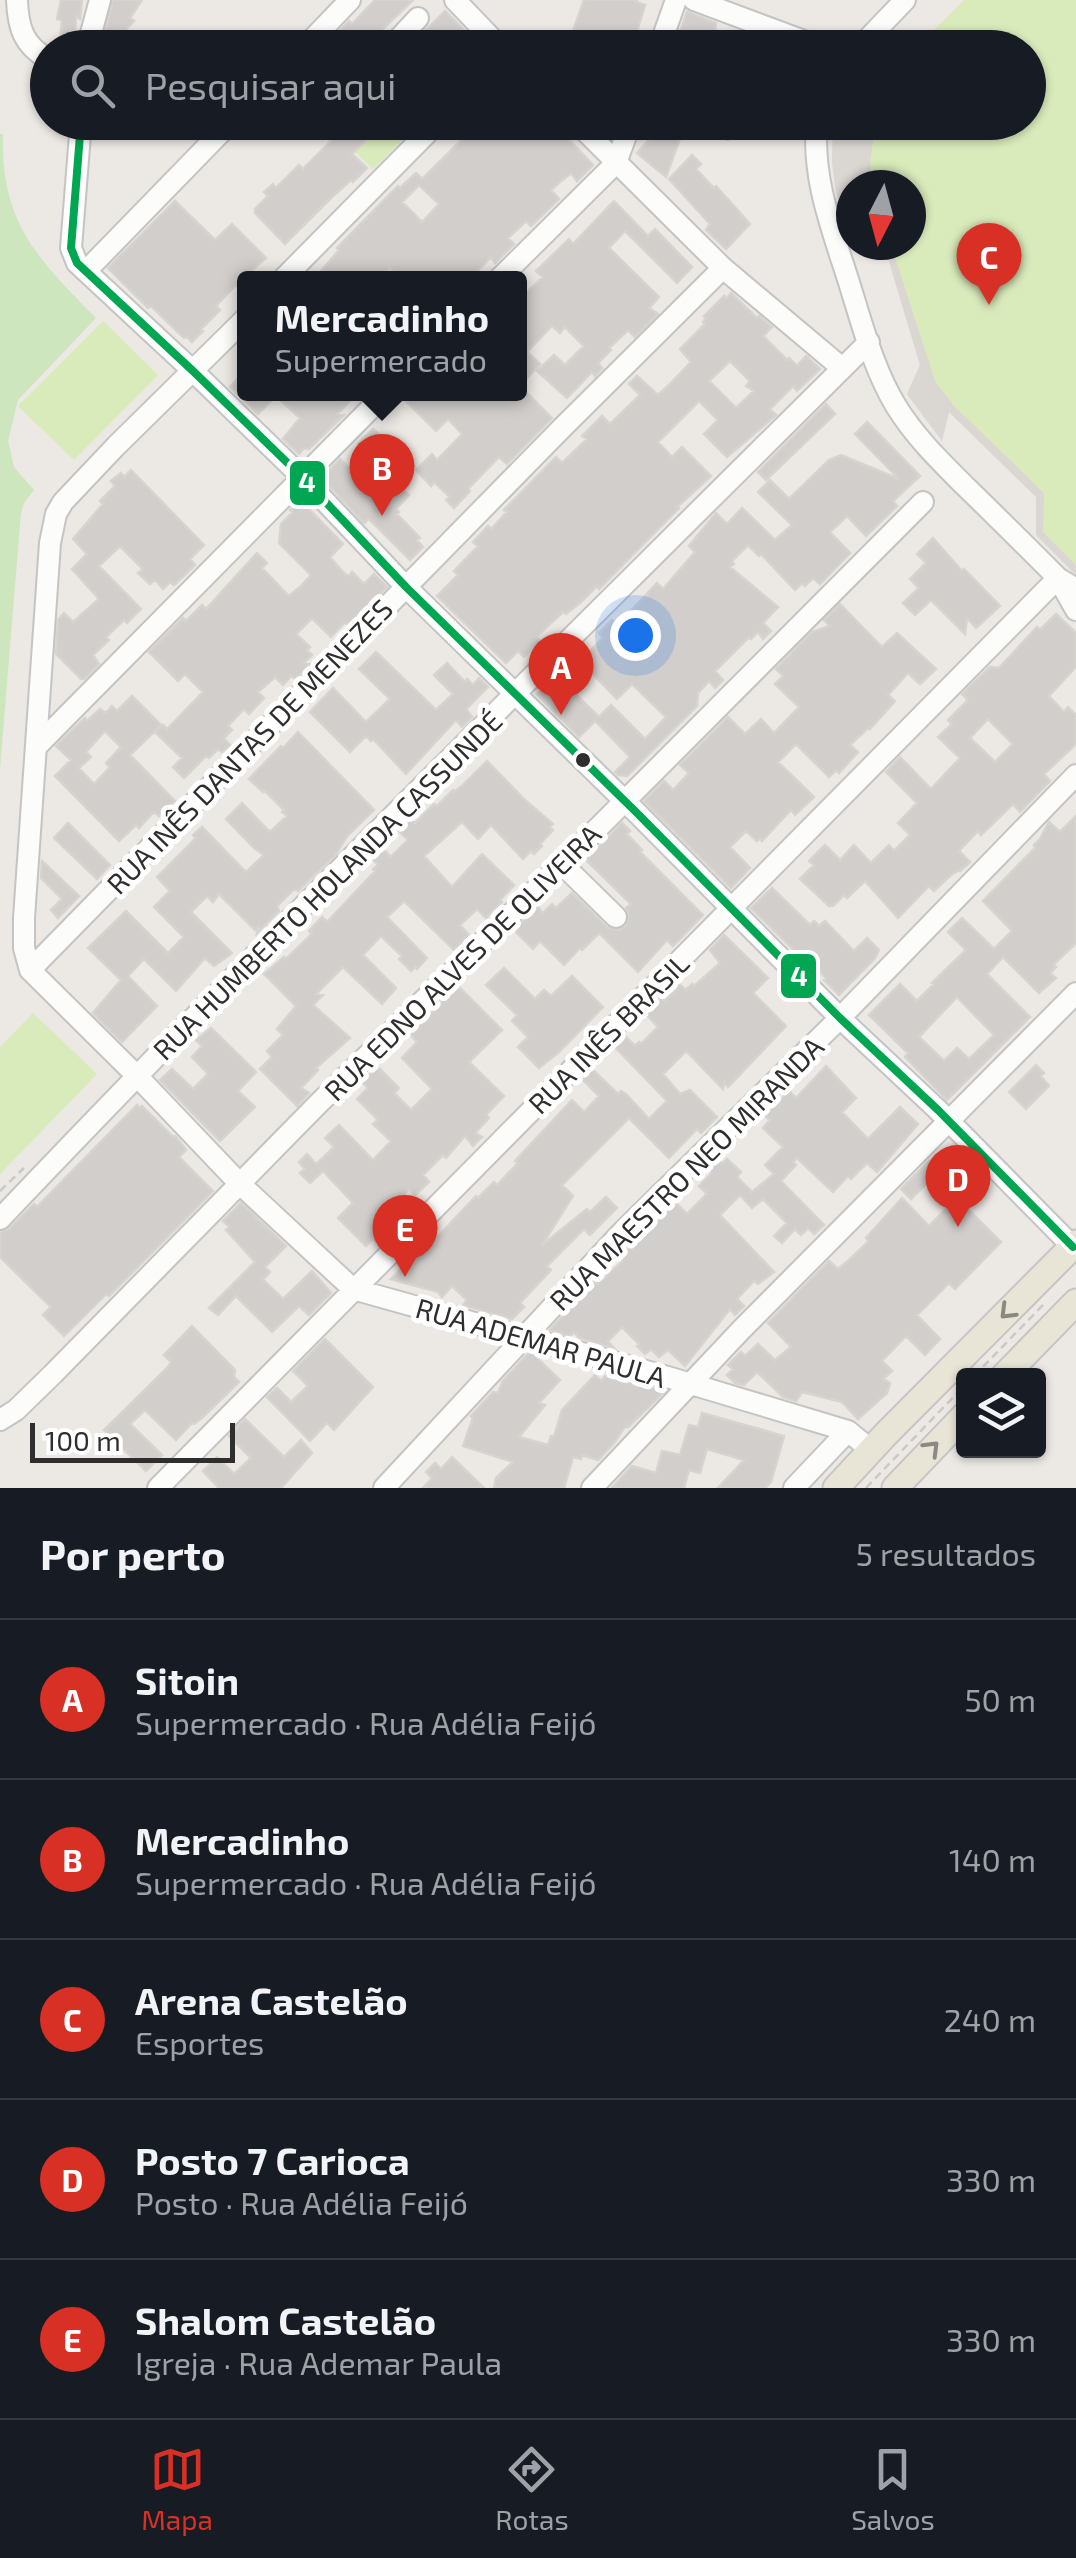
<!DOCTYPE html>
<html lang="pt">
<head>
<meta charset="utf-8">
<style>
  :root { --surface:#171b24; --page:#20242c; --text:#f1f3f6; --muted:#9ea1a6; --line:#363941; --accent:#d93025 }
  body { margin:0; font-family:"Exo 2",sans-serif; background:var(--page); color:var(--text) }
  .controls { position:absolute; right:30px; bottom:30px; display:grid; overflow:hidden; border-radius:10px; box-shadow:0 2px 8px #0004 }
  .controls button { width:90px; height:90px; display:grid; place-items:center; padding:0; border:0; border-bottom:2px solid var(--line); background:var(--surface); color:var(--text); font:50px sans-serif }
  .compass { position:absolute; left:836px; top:170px; width:90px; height:90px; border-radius:50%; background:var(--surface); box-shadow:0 2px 8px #0004; rotate:186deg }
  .scale { position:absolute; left:30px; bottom:25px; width:205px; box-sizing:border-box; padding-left:10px; border:5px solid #2e2e2e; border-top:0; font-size:28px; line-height:35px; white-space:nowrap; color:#2e2e2e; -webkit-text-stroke:8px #fff; paint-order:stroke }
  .you { position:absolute; left:635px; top:635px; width:35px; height:35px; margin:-25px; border:8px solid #fff; border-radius:50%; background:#1a73e8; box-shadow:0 0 0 15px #1a73e833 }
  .badge { display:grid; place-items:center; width:65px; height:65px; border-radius:50%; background:var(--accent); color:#fff; font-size:32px; font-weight:700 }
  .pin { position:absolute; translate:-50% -82px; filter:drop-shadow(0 2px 5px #0008) }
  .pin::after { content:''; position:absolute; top:52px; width:35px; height:30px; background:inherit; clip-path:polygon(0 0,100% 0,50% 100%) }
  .popup { position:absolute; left:237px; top:271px; width:290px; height:130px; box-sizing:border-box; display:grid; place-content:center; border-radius:10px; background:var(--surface); filter:drop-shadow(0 2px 8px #0005); font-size:32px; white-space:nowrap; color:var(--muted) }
  .popup b { font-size:38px; color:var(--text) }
  .popup::after { content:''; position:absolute; left:50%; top:100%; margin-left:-20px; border:20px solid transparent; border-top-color:var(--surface) }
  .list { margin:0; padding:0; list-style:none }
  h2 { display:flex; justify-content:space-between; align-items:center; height:130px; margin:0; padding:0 40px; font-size:42px }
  h2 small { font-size:32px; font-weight:400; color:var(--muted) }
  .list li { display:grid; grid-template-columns:65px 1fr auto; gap:30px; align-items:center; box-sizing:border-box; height:160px; padding:0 40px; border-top:2px solid var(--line) }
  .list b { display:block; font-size:38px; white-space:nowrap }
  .list p { margin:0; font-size:32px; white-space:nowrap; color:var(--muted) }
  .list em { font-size:32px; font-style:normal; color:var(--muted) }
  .icon { flex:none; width:55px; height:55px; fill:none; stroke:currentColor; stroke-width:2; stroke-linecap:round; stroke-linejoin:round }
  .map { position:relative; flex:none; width:1076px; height:1488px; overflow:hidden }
  .search { position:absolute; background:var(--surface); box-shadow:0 2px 8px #0004; left:30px; right:30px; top:30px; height:110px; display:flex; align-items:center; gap:25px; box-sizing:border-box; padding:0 35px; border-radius:55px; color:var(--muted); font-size:38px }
  .sheet { height:930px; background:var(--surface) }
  nav { display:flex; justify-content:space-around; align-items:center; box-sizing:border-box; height:140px; border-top:2px solid var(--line); background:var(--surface); font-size:28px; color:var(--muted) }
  nav a { display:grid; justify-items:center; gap:5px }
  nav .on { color:var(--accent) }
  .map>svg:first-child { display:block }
  .green { fill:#cee6be }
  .pitch { fill:#d9eabb }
  .plaza { fill:#dad6d2 }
  .building { fill:#d1cecb; stroke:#d7d4d0; stroke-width:2.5; fill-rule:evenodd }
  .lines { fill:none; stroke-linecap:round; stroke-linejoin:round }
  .minor-casing { stroke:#c5c4c5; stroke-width:24 }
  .major-casing { stroke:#c6c5c4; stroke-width:29 }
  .path { stroke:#c9c9c8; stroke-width:2.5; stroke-dasharray:8 5; stroke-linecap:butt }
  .minor { stroke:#fcfcfb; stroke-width:20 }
  .major { stroke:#e8e4d6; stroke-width:25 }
  .bus-1-casing { stroke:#fff; stroke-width:15 }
  .bus-1 { stroke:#00a651; stroke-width:8 }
  .oneway { stroke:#8b8982 }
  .bus-dot { fill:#2e2e2e; stroke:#fff; stroke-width:4 }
  .labels { text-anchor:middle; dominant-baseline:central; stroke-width:10; stroke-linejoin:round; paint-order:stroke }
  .street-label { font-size:28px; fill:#2e2e2e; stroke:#fff }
  .line-badge { stroke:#fff; stroke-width:4 }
  .badge-label { font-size:28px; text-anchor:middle; font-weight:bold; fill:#fff }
</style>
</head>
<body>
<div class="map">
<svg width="1076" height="1488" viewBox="0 0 1076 1488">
  <rect width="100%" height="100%" fill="#ece8e4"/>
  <path class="green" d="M0,134H3C0,223 39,260 96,318L18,400L8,441L14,467L34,490L24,503L21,513L0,769Z"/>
  <path class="pitch" d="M964,0H1076V575L1036,535V497L949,412L942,441L907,394L920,365L884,245H911V185H866L858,180L855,185H851V191L841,206C832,179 831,151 833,123L1028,122V48L917,47Z
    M385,123L403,139L373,169L355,152Z
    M103,321L158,375L74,460L18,406Z
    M33,1013L97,1074L0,1174V1047Z"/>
  <path class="plaza" d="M833,123H876L870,161L873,185H866L858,180L855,185H851V191L841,206L836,193L832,163Z
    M884,245H891L935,381L954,406L1044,493L1043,532L1076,565V575L1036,535V497L949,412L942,441L907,394L920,365Z"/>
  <path class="building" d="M61,0H82L80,19L76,16L74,48H59L62,20L57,19Z
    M113,0H142L130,18L134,21L109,48H101Z
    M375,0H413L363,48H328L335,41L332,39L349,21L352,24Z
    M584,0H637L636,2L645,5L632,48H567Z
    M445,11L457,23L481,48H414L420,42L417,39Z
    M687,12L716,23L715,30L736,37L738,31L781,48H687L676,43Z
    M344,122H384L352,154L367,168L353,182L351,180L332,197L285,244L255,213V209L268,196L264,192L273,184L276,188L299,165L303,169L337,135L333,131Z
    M480,122H514L530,139L548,122H552L593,165L577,181L571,173L560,182L551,190L559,199L531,226L526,221L508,238L514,244L495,263L491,257L470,278H399L390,268L379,278H315L339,250L337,248L398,186L400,188L416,173L422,179ZM419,185L439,204L422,222L402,202Z
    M658,122H744L728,140L685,125L666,177L637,153L653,135Z
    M692,155L701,164L696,169L714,188L716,186L750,224L726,249L706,230L710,224L669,179Z
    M175,201L215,240L232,224L266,258L244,277V294L236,285L216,306L220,310L201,329L203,331L192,342L186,336L184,338L151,306L148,308L108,268Z
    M614,201L648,236L655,229L692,267L677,283L625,231L609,248L659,297L649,308L658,314L635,337L628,330L609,348L611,350L598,363L602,368L595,376L592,372L567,398L537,371L554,355L565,365L584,346L565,327L560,333L552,326L527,352L540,364L520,386L552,418L507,464L499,457L468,489L470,491L454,508L446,500L450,497L434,482L431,486L416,470L432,454L437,460L462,434L448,419L436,431L404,399L410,394H520V359L525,354L520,348V286L526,293L543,277L536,271L569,239L573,244Z
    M731,293L757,318L759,316L772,327L763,336L787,360L789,358L797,366L806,356L820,369L797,391L793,386L770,409L776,415L727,457L704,434L718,420L699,401L658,442L672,457L682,447L711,476L677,507L679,508L599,589L597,586L581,602L566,614L563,612L536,637L544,644L536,653L532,648L524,657L518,651L506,663L437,596L458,575L454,571L478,546L473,542L488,526L491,529L507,512L504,510L550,463L556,457L562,463L587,439L582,436L602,416L610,424L640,395L629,384L637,376L658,395L669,385L691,362L680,349L705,324L703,322L706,318L704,316L724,296L726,299ZM730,361L750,381L746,386L754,391L736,408L709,381Z
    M244,372V394H357L337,414L344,415L309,449L304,448L299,454L283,439L300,418L276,396L258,414L230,387Z
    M826,404L835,414L766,480L758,472Z
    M867,422L920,476L893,501L897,506L866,536L847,516L830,532L850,553L820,584L813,578L805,586L802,583L795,590L761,554L759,556L748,545L732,561L734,564L730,567L778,607L763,623L771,631L763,639L758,632L751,639L749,637L715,671L723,680L715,688L709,681L698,693L697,706L627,776L618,775L615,772L630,757L595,721L579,737L537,694L558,677L599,717L611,705L645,739L666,717L632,684L617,699L580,661L603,638L599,633L612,620L616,624L625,617L657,583L663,589L695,552L689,546L716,513L727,524L742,508L775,540L792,525L758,492L770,480L789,499L829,460L841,455L899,479L855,434Z
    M373,429L382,437L397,484L409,495L396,509L399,512L397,514L420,538L417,540L423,547L410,560L369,519L364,523L324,480L329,475L327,473L340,459L356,475L365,466L372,458L358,444Z
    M131,470L204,545L190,559L195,565L174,585L170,582L163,589L155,580L150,584L138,573L143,569L120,546L99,566L141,609L127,623L124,620L106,637L109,640L93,655L99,664L84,679H81L56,654L58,620L64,613L73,622L99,599L72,569L87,554L73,539L103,504L100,501L115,486L111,481L121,473L124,477Z
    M300,500L343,544L330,557L344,573L349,576L352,572L364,584L374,574L387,587L350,624L344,623L331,637L312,618L296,634L310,647L307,650L312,655L304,663L310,664L296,679L291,676L283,685L275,677L258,692L264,698L249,714L244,709L228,726L232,730L224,738L230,745L222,752L218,749L209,758L206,756L184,778L173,767L182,758L155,732L163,725L167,729L203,692L185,674L178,681L149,652L183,618L186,621L202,605L206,609L257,553L267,563L262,568L289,596L301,586L311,575L279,543L281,524L293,512L290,510Z
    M933,538L962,571L964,569L1000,606L976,628L967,618L965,634L931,600L915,615L903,603L919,588L910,579L926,563L917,554Z
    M840,604L882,647L897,633L936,669L920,684L908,673L888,695L895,701L870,729L869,727L850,745L858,752L839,773L836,770L829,777L796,744L778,762L814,797L795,815L791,810L762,841L760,838L757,841L746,831L730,847L750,868L731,888L644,801L664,781L673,790L689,773L680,765L728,717L745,734L761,719L774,733L799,707L775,684L783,676L776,669L812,632L830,626L824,620Z
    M1056,614L1076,633V667L1049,696L1064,712L1068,707L1076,715V744L1044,774L1050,781L1020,812L1013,804L981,835L978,831L959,851L970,862L960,871L959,870L951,875L934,891L929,886L898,918L865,881L847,898L844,895L833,906H829L800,879L814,865L809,861L825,845L840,860L854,845L871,863L889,845L894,851L910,835L898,823L917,803L886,772L900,757L931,789L960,758L938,737L952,724L948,720L968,700L962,694L990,667L999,668L1037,627L1040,630ZM988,719L1013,744L995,762L970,738Z
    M376,652L436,710L453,694L434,675L447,663L465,682L467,679L473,685L479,678L488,687L466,709L472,717L462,727L456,720L406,774L373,739L371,741L366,736L350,752L310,712L333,688L366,722L390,699L359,669Z
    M132,696L161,725L130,755L175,801L159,816L154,812L139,828L136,825L119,841L55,776L71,760L56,746L85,718L87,721L100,709L106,713L112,706L117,711ZM105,731L121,747L106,763L110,767L94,784L79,768L91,757L86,752Z
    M298,732L374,810L348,835L336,854L305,884L298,891L294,889L277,906L279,911L257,933L258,927L255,930L219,894L213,902L207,896L191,912L232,953L214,966L205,958L176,991L144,959L128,976L157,1006L122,1042L93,1013L121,980L88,948L126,911L168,953L184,937L154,907L170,891L157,877L196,838L193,835L202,827L246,872L264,855L254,848L226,819L242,803L270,832L287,816L282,812L284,810L264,790L263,792L249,779L281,746L283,748Z
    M487,761L525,800L553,824L550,827L553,830L540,844L542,846L534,854L531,851L523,859L491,825L478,839L462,822L424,856L452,887L482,854L514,885L500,900L502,902L486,918L477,909L460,925L469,935L454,950L404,901L387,917L427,958L417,969L415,967L411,971L399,959L402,956L381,936L363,955L396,988L382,1004L343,967L316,994L323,995L313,1005L350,1038L316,1068L318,1070L301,1088L309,1093L297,1106L260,1069L272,1057L267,1051L283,1035L277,1029L296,1006L264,974L284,957L286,959L312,934L309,931L322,917L327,922L375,871L373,869L378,865L372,858L382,848L391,857L408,840L399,831L411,819L415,823L434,804L437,806L453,790L454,792L463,785Z
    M1076,816V943L1054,964L1056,967L1050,973L1056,978L1039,993L1003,957L987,974L1030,1017L947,1100L905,1057L908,1053L869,1015L900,984L917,1001L934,984L932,983L966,950L948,932L962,918L994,949L1012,931L983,901L1036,847L1034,845L1040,839L1049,822L1060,832ZM957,997L994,1035L969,1059L957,1048L944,1061L919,1037Z
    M68,823L110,865L97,879L54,838Z
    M622,823L630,831L627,834L642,850L640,852L703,915L673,946L667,940L638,972L599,933L582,950L580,948L564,965L540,941L533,949L514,930L538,907L543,913L552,904L556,908L572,893L607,927L619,930L626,926L629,914L626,908L631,904L586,860Z
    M42,861L79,896L58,918L51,910L62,899L41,878Z
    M772,888L810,925L814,921L819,926L825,921L854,951L867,938L879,950L875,958L839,995L824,980L826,978L811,964L809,965L751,908Z
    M724,935L768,978L753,993L786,1026L728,1087L724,1082L723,1089L686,1051L663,1074L680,1094L690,1090L717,1117L701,1133L697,1129L669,1158L629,1118L562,1185L573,1196L542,1245L587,1209L590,1212L606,1197L617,1208L590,1235L584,1229L547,1266L551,1270L520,1303L524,1307L512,1319L463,1305L467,1300L452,1286L442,1297L438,1292L391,1279L406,1264L409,1267L476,1196L478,1198L494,1182L497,1185L518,1163L515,1161L572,1100L584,1112L599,1096L582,1079L592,1069L618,1094L621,1091L626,1094L649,1119L667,1101L614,1046L625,1036L635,1046L639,1042L641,1044L658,1027L646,1014L662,998L664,1001L680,985L686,990L692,984L694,986L720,963L710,950Z
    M504,968L535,999L544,990L551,996L572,976L603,1007L559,1052L539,1068L518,1047L528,1037L512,1021L517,1015L486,985Z
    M458,986L502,1030L469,1062L504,1096L486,1115L489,1118L475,1133L482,1137L473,1146L465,1136L446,1158L443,1155L423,1175L429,1182L415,1195L409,1189L375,1223L384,1233L376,1242L373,1239L366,1246L338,1218L353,1203L323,1171L310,1183L300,1173L305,1169L299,1162L307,1154L316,1164L324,1157L334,1147L325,1138L339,1125L373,1160L391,1141L373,1124L378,1120L357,1099L368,1088L362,1082L378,1067L399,1088L394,1093L411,1110L432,1089L402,1058L417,1042L410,1034Z
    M211,1028L256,1072L238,1091L255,1107L220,1141L160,1080L172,1069L193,1089L208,1074L192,1057L202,1046L196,1040Z
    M1036,1065L1044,1073L1041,1076L1049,1086L1026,1109L1009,1092Z
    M826,1066L856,1098L842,1112L868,1139L900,1107L918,1124L877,1172L867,1163L851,1179L848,1176L833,1192L797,1158L793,1162L796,1165L781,1181L824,1225L814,1234L808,1228L801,1235L795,1229L782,1243L774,1236L787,1223L763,1199L752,1208L740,1195L720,1215L774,1272L758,1284L754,1281L737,1299L744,1306L735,1315L730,1309L685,1366L668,1350L659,1357L651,1349L645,1354L637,1346L639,1344L622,1327L608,1341L614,1348L579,1338L574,1332L570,1336L550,1330L595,1281L598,1284L623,1261L619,1257L674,1201L687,1214L707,1194L699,1186L711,1174L707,1168L717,1158L722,1164L727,1159L741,1172L737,1177L752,1192L774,1174L765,1165L783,1147L763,1128L770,1120L765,1116L789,1091L796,1098Z
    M137,1105L140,1108L142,1106L173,1137L175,1136L186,1150L179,1157L213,1191L109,1296L106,1294L64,1336L43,1315L51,1307L0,1257V1233L10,1228L34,1204L37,1207Z
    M929,1161L939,1171L911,1199L901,1189Z
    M902,1198L929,1226L957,1198L1001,1242L955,1289L949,1283L917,1315L940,1339L925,1355L906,1336L882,1361L892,1371L883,1379L890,1383L887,1393L858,1419L842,1402L802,1392L796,1401L783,1397L757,1372L744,1385L735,1383L727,1375L733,1369L728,1365L741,1352L745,1356L758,1344L775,1360L791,1347L768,1323L829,1261L838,1269L849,1260L869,1241L866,1238Z
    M241,1203L286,1246L265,1267L270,1272L263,1280L283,1299L312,1271L331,1293L309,1315L299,1306L272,1332L236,1296L218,1315L209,1308L255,1262L226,1230L230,1227L223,1221Z
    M192,1326L235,1370L234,1377L239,1382L203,1417L194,1424L192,1423L176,1440L145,1410L130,1424L162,1455L146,1471L104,1430L168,1367L171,1362L164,1355Z
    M325,1339L373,1387L334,1430L327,1423L310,1441L267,1397L277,1388L291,1402L308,1386L293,1371Z
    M529,1353L541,1356L538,1359L560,1380L539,1403L545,1405L519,1437L548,1445L551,1436L554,1437L562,1410L595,1375L601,1381L605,1376L639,1386L641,1384L665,1391L628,1427L626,1425L614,1443L598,1460L582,1455L581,1459L573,1457L564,1488H494L496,1478L513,1462L463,1446L473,1418L471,1416L493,1392L498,1393L503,1381Z
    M702,1413L784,1436L771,1482L765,1488H718L744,1460L707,1449L700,1473L689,1470L684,1488H612L632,1466L656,1473L662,1451L680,1455L689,1425L698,1427Z
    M245,1419L284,1457L301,1440L312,1453L281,1488H219L203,1471L217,1457L234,1474L251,1458L229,1436Z
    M452,1457L484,1488H423L432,1478L426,1472L435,1463L441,1469Z"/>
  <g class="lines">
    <g class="minor-casing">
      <path id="minor" d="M17,0C18,27 23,45 48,59
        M455,0L501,48
        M694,0L823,48
        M87,48L100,0
        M304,48L350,0
        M390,48L418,18
        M659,48L676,0
        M859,48L905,0
        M81,122L71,248L77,263L193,371L302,477L406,587L635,811L840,1018L938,1110L1073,1247
        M576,122L723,268L842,368
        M817,122C812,172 828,218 843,264C859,311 870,363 896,406C915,437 941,462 966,487C997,517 1028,548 1058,578L1076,589
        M314,123V122
        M86,271L231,122
        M284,278L438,122
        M500,278L616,163L631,122
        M1059,580L1076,610
        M37,746L385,394
        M562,864L616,917
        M30,970L137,1076L240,1184L353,1289L671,1378L848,1431L871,1450
        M30,970L562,428L723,268
        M30,970L24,948V918L50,543L56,514L63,502L116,446L245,319
        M0,1219C283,921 577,632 869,342
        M0,1420L16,1410L53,1374L318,1104L562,864L923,502
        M158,1488L1058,578
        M384,1488L624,1230L840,1018L1076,775
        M592,1488L742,1329L1076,993
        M794,1488L848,1431"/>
    </g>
    <g class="major-casing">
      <path id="major" d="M1004,1376L1076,1302
        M836,1488L886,1434L1076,1243
        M895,1488L964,1416"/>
    </g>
    <path class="path" d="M0,1191L24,1168
      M974,1376L1043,1305
      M866,1488L964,1386"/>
    <use href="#minor" class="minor"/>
    <use href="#major" class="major"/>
    <g class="bus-1-casing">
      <path id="bus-1" d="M81,122L71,248L77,263L193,371L302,477L406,587L635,811L840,1018L938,1110L1073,1247"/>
    </g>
    <use href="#bus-1" class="bus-1"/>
  </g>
  <defs><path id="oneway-chevron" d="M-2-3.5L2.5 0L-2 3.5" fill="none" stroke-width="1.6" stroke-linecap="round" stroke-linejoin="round" transform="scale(2.5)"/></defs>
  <g class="oneway">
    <use href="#oneway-chevron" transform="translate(1007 1312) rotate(135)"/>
    <use href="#oneway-chevron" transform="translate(932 1448) rotate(-45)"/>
  </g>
  <circle class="bus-dot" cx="583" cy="760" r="9"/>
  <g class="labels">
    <g class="street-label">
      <text transform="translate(249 746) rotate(-46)">RUA INÊS DANTAS DE MENEZES</text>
      <text transform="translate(327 885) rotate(-45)">RUA HUMBERTO HOLANDA CASSUNDÉ</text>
      <text transform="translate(462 962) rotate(-45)">RUA EDNO ALVES DE OLIVEIRA</text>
      <text transform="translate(608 1033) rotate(-45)">RUA INÊS BRASIL</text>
      <text transform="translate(686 1173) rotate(-45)">RUA MAESTRO NEO MIRANDA</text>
      <text transform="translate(541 1342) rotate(16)">RUA ADEMAR PAULA</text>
    </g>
  </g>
  <g class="line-badge">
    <rect x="288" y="459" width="39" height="48" rx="10" fill="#00a651"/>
    <rect x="779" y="952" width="39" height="48" rx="10" fill="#00a651"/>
  </g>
  <g class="badge-label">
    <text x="307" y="492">4</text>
    <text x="799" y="986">4</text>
  </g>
</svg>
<div class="controls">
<button><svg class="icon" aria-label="layers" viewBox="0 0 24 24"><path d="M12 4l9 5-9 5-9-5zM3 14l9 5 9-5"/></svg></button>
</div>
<svg class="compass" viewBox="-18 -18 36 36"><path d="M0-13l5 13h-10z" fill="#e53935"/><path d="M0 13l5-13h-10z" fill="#9ea1a6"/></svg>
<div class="scale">100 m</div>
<div class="you"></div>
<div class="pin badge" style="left:561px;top:715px">A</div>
<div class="pin badge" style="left:382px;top:516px">B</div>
<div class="popup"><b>Mercadinho</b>Supermercado</div>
<div class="pin badge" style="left:989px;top:305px">C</div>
<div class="pin badge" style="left:958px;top:1227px">D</div>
<div class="pin badge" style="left:405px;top:1277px">E</div>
<div class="search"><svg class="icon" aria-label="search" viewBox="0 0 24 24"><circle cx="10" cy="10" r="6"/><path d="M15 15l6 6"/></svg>Pesquisar aqui</div>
</div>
<section class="sheet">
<h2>Por perto<small>5 resultados</small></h2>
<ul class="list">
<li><span class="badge">A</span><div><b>Sitoin</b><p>Supermercado · Rua Adélia Feijó</p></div><em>50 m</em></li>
<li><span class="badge">B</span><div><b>Mercadinho</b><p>Supermercado · Rua Adélia Feijó</p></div><em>140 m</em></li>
<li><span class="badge">C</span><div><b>Arena Castelão</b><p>Esportes</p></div><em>240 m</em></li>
<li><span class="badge">D</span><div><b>Posto 7 Carioca</b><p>Posto · Rua Adélia Feijó</p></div><em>330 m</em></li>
<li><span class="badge">E</span><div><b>Shalom Castelão</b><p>Igreja · Rua Ademar Paula</p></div><em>330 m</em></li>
</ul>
</section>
<nav>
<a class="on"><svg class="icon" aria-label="map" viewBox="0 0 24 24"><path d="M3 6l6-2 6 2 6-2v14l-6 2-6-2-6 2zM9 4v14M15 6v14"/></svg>Mapa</a>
<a><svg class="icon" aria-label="directions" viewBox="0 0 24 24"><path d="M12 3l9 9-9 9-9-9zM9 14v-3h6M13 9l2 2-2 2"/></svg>Rotas</a>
<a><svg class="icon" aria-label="saved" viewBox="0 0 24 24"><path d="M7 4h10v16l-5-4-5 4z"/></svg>Salvos</a>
</nav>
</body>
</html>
